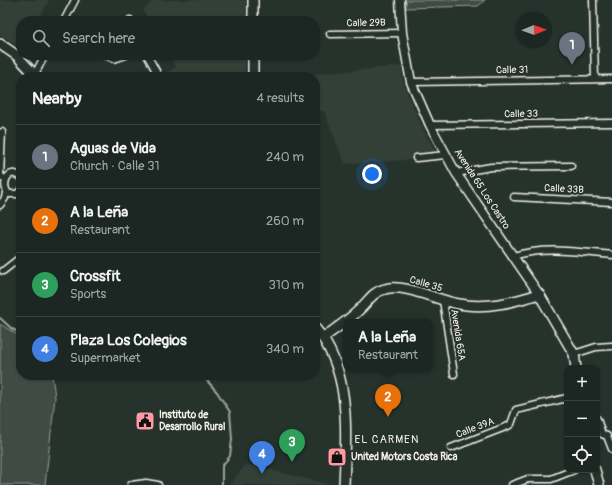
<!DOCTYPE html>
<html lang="en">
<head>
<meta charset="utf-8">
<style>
  :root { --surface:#1c2622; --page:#29322f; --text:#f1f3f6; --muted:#a0a5a5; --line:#3a4340; --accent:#0b8043 }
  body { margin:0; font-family:Pangolin,sans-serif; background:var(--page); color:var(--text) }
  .controls { position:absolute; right:12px; bottom:12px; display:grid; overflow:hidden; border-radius:8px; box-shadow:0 1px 3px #0004 }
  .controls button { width:36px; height:36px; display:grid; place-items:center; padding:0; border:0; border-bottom:1px solid var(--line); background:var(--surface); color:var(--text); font:20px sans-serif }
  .compass { position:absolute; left:516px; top:12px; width:36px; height:36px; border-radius:50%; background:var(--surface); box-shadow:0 1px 3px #0004; rotate:89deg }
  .you { position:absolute; left:372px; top:174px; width:14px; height:14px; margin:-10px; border:3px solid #fff; border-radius:50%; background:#1a73e8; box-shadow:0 0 0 6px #1a73e833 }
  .badge { display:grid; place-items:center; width:26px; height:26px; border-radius:50%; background:var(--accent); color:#fff; font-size:13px; font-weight:700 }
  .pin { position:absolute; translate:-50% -33px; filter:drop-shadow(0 1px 2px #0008) }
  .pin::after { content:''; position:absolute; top:21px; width:14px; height:12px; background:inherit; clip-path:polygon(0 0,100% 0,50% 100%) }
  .popup { position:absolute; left:343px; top:319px; width:90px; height:52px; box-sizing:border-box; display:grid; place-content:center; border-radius:8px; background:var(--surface); filter:drop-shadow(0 1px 3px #0005); font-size:13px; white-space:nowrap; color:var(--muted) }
  .popup b { font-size:15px; color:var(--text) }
  .popup::after { content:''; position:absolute; left:50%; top:100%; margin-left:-8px; border:8px solid transparent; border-top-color:var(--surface) }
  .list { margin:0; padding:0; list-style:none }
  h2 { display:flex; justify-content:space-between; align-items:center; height:52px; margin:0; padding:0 16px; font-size:17px }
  h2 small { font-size:13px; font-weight:400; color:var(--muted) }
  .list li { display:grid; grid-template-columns:26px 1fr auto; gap:12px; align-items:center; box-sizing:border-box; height:64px; padding:0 16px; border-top:1px solid var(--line) }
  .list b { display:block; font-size:15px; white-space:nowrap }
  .list p { margin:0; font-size:13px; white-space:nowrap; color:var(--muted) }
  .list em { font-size:13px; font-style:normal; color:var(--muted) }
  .icon { flex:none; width:22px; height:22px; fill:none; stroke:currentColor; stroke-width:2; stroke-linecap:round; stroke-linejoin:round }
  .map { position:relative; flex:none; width:612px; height:485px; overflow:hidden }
  .search { position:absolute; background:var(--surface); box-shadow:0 1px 3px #0004; left:16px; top:16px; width:304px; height:44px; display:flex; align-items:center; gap:10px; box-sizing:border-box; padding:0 14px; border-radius:16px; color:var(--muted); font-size:15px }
  .panel { position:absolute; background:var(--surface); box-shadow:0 1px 3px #0004; left:16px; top:72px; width:304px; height:308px; border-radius:16px }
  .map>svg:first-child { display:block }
  .built { fill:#333f39 }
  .green { fill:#414b45; stroke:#9a9e96 }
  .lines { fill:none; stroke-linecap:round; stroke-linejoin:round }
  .stream { stroke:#9fa39b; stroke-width:2 }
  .minor-casing { stroke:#f4f1e8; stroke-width:9 }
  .tertiary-casing { stroke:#f4f1e8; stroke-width:11 }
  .secondary-casing { stroke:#f4f1e8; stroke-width:12 }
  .minor { stroke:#26332d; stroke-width:6 }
  .tertiary { stroke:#26332d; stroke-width:8 }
  .secondary { stroke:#26332d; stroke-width:9 }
  .labels { text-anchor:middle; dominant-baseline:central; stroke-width:4; stroke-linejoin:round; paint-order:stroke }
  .street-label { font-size:10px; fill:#f4f1e8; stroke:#26332d }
  .poi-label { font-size:10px; font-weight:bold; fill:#f4f1e8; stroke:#26332d; text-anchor:start }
  .neighbourhood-label { font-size:11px; letter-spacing:1px; fill:#f4f1e8; stroke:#26332d }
</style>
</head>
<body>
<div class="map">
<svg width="612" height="485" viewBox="0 0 612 485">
  <rect width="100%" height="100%" fill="#26332d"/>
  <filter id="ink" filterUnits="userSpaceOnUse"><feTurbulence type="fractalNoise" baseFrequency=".025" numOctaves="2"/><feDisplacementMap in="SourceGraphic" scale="8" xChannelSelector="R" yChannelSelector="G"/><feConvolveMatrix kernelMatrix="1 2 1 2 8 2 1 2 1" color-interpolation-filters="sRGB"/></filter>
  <g filter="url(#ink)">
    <path class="built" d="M0,0H49L38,21H21V48L0,35Z
      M151,0H246V21H149L143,10L152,2Z
      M169,55H246L245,77H158L176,67Z
      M401,66L404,85L425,133L439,158L345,164L324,111H315V77H305L306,75Z
      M246,464L332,485H229Z"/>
    <path class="green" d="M406,0H485L478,6L406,8Z
      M0,324L21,337V375H52L55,397L45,485H0Z"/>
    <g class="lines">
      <path class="stream" d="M0,318L12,329L21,333
        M202,375L217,392L230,412L232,439L230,456L222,466V485"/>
      <g class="minor-casing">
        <path id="minor" d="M593,0L595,79
          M130,20V21
          M64,21L75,0
          M330,34L402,33
          M105,55L114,59L126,55
          M147,55L156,71
          M35,74L45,55
          M411,82L612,79
          M430,125L612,123
          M2,132L0,175L3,178
          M416,158L446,155
          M456,173L491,167L571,166
          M21,178C8,165 0,186 9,194H17L21,190
          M514,197L612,202
          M0,205L5,198L6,192
          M513,256C546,246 578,252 612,255
          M3,271L21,257
          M443,300L454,374
          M575,357L574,354L596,347L612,346
          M597,419L602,434L607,436L612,449
          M451,448L508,426L511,424L516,410L567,398
          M131,485L146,483L158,485
          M512,485L528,479H551L574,470"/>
      </g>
      <g class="tertiary-casing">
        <path id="tertiary" d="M400,0L402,33L411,82L430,125L456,173L539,294"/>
      </g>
      <g class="secondary-casing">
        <path id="secondary" d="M253,21V0
          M0,44L16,55L37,77
          M253,77V55
          M315,328C352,371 346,433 344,485
          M323,338C335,329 349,320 359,310C368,302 372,292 385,289C405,283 438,301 459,304C487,309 513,302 539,294L574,354L576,368
          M595,470L599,485"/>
      </g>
      <use href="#minor" class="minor"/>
      <use href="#tertiary" class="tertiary"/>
      <use href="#secondary" class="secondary"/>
    </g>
  </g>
  <defs>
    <g id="civic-square" transform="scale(1)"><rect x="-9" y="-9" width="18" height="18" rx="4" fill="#ff9aa2" stroke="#26332d"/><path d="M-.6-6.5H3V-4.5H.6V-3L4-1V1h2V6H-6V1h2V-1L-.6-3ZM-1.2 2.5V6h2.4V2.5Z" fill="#111"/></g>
    <g id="shop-square" transform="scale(1)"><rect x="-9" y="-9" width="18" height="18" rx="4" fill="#ff9aa2" stroke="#26332d"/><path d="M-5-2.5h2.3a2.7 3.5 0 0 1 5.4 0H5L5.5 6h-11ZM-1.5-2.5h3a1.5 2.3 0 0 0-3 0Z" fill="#111"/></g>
  </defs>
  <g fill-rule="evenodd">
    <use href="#civic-square" x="145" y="421"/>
    <use href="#shop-square" x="337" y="457"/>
  </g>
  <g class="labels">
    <g class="street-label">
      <text transform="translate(366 23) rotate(-1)">Calle 29B</text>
      <text transform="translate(512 70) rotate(-1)">Calle 31</text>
      <text transform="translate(521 114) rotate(-1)">Calle 33</text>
      <text transform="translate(482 189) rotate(57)">Avenida 65 Los Castro</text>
      <text transform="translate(564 189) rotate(3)">Calle 33B</text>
      <text transform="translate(426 284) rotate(16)">Calle 35</text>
      <text transform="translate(458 335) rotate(81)">Avenida 65A</text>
      <text transform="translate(475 428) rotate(-21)">Calle 39A</text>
    </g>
    <g class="poi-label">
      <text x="159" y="415">Instituto de<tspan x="159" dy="12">Desarrollo Rural</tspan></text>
      <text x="351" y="457">United Motors Costa Rica</text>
    </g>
    <g class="neighbourhood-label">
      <text x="387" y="439">EL CARMEN</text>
    </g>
  </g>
</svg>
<div class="controls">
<button>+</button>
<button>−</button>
<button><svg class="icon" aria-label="locate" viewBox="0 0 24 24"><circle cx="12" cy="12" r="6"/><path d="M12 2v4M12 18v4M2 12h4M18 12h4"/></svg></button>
</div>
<svg class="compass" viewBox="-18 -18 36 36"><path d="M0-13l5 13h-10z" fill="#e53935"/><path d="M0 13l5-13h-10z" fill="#a0a5a5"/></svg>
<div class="you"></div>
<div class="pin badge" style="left:572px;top:65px;background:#6b7280">1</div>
<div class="pin badge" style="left:388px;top:417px;background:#e8710a">2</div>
<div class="popup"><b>A la Leña</b>Restaurant</div>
<div class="pin badge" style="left:292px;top:462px;background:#2e9e5b">3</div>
<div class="pin badge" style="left:262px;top:474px;background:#3f7fe0">4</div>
<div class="search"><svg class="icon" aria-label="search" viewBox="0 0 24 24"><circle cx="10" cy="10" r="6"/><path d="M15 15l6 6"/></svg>Search here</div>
<section class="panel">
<h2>Nearby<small>4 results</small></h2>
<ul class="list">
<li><span class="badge" style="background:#6b7280">1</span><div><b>Aguas de Vida</b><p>Church · Calle 31</p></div><em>240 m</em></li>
<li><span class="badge" style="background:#e8710a">2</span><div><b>A la Leña</b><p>Restaurant</p></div><em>260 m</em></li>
<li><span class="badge" style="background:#2e9e5b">3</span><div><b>Crossfit</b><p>Sports</p></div><em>310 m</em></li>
<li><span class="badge" style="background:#3f7fe0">4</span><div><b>Plaza Los Colegios</b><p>Supermarket</p></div><em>340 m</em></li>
</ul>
</section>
</div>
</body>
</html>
